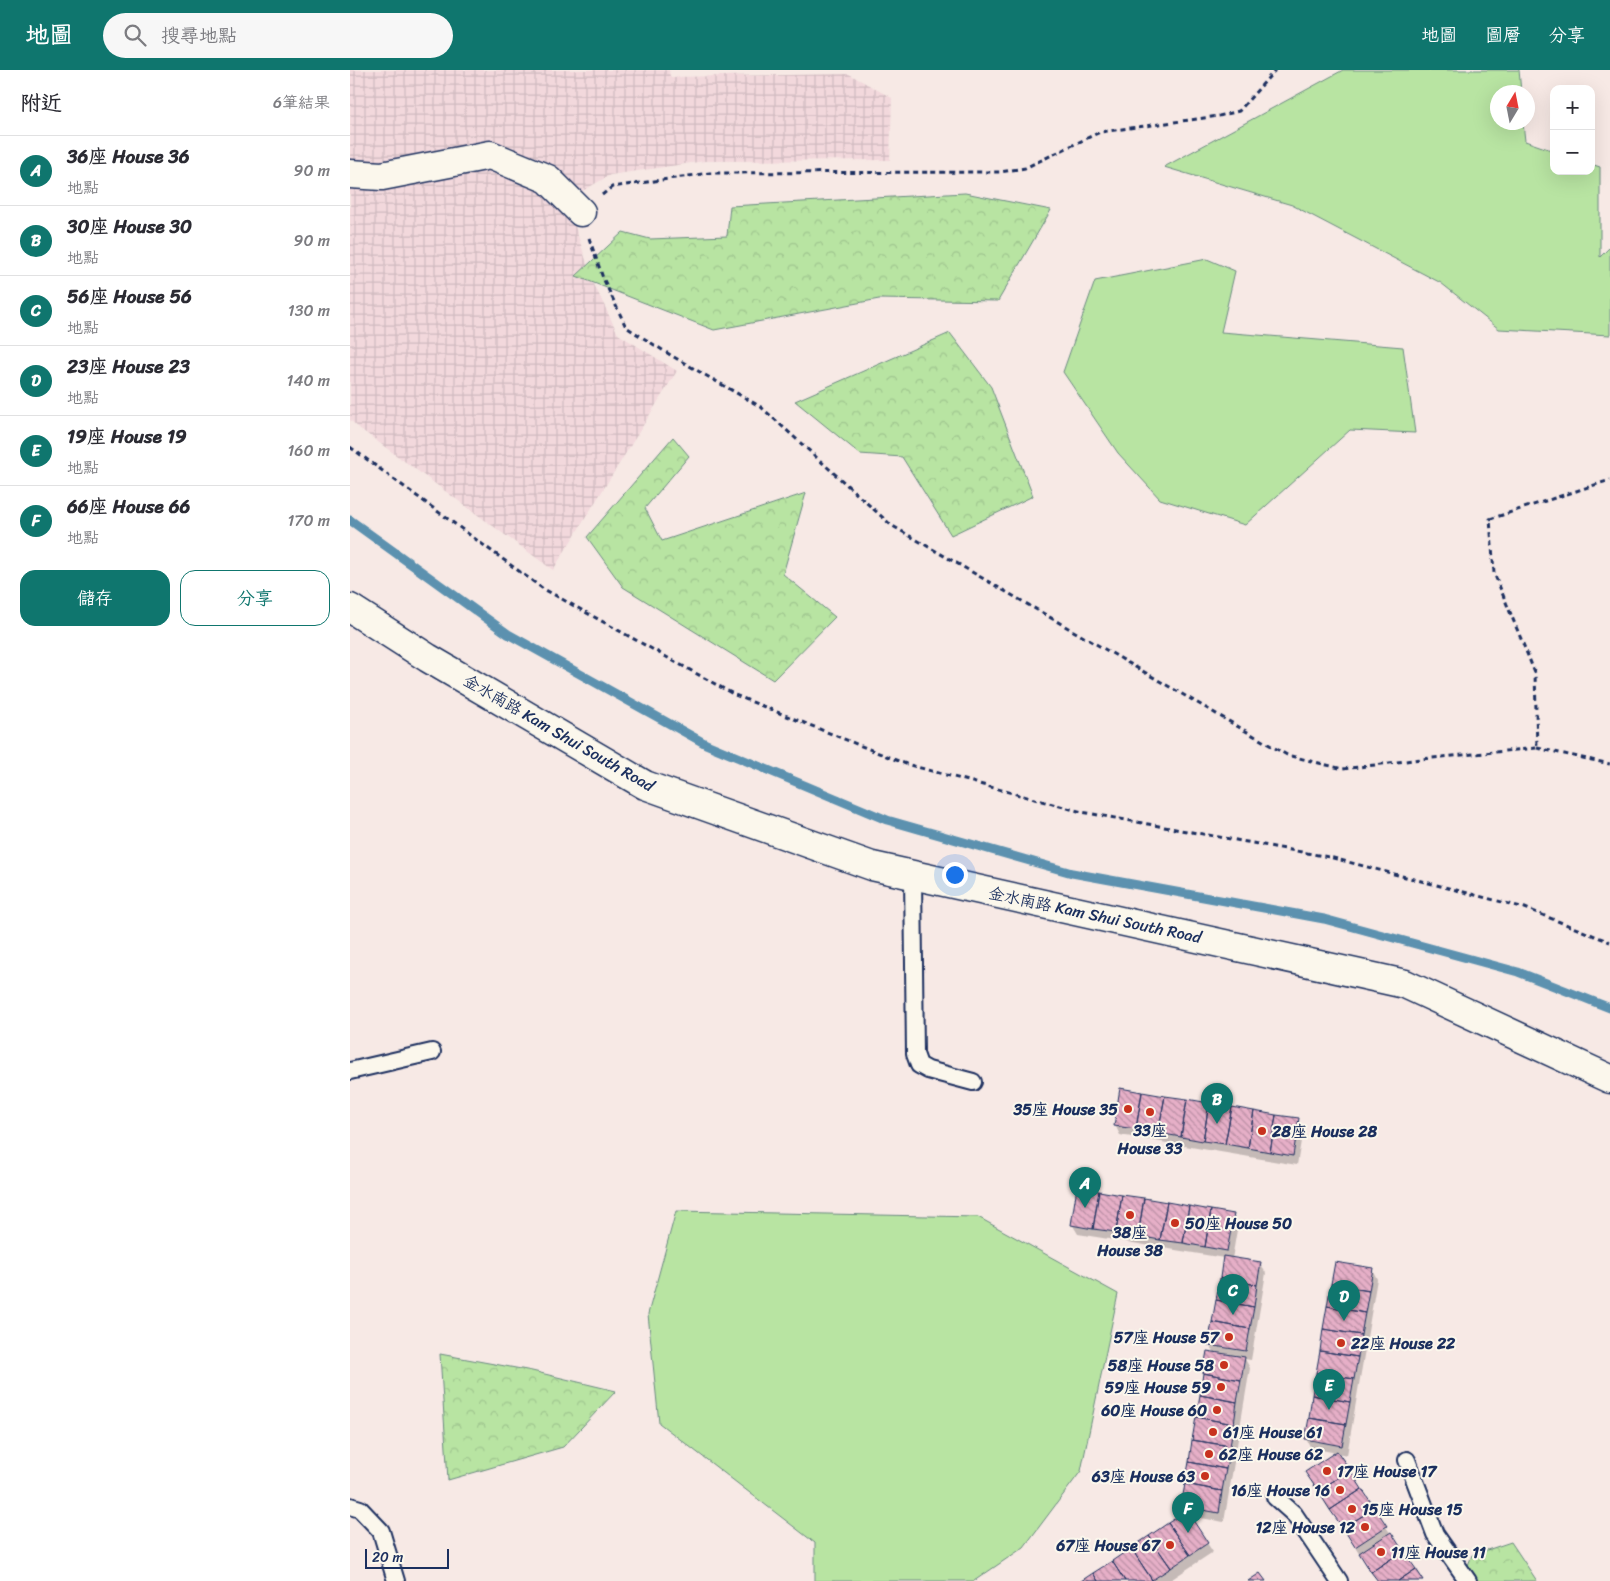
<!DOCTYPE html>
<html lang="zh-TW">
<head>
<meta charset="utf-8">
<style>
  :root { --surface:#fff; --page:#f7f7f7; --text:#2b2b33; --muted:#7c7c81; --line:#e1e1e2; --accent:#0f766e }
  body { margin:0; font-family:Sriracha,"LXGW WenKai TC",sans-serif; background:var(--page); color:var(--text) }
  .controls { position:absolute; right:15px; top:15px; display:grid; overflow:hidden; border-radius:10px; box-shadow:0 5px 20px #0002 }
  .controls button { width:45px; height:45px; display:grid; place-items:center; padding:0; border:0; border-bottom:1px solid var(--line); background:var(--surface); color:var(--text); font:25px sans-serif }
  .compass { position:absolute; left:1140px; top:15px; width:45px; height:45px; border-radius:50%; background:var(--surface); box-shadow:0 5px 20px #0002; rotate:10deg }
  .scale { position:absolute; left:15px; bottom:12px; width:84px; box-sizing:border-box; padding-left:5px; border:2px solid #1b2f5e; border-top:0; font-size:14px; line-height:18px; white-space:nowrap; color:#1b2f5e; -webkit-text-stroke:4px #fbf7ec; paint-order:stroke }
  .you { position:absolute; left:604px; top:804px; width:18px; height:18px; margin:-12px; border:4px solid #fff; border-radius:50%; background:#1a73e8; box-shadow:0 0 0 8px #1a73e833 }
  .badge { display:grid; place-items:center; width:32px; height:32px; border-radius:50%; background:var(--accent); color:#fff; font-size:16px; font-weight:700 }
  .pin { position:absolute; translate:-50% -41px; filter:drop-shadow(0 1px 2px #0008) }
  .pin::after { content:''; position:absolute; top:26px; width:18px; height:15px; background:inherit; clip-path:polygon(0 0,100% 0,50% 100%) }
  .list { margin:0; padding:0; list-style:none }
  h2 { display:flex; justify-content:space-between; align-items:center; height:65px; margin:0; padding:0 20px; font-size:21px }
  h2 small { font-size:16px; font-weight:400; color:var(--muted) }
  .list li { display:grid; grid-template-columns:32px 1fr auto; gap:15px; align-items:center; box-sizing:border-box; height:70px; padding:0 20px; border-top:1px solid var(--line) }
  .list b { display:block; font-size:19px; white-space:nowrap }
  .list p { margin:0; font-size:16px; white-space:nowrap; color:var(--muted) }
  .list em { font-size:16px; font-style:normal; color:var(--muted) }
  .actions { display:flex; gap:10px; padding:15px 20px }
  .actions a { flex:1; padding:11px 0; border:1px solid var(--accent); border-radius:15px; text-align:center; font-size:18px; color:var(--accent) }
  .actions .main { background:var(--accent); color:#fff }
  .icon { flex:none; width:28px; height:28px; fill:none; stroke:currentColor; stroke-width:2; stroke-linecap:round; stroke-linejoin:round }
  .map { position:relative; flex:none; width:1260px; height:1511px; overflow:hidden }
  header { display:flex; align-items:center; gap:30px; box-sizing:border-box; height:70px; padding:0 25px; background:var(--accent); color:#fff }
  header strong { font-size:24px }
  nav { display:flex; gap:28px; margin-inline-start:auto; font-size:18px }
  .search { width:350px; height:45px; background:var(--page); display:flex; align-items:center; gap:12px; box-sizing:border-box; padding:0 18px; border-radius:28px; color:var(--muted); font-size:19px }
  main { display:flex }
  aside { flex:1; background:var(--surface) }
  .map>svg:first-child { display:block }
  .industrial { fill:url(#industrial-grid) }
  .grass { fill:#b8e4a2; stroke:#6a8a80 }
  .forest { fill:url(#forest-crowns); stroke:#6a8a80 }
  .shadow { fill:#0003 }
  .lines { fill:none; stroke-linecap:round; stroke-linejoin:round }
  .stream { stroke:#5b91af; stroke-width:9 }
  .building { fill:url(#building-back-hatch); stroke:#1b2f5e }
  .service-casing { stroke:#1b2f5e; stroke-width:20 }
  .minor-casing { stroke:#1b2f5e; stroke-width:31 }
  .path { stroke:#1b2f5e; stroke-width:3; stroke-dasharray:5 4; stroke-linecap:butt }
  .service { stroke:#fbf7ec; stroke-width:16 }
  .minor { stroke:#fbf7ec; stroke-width:28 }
  .poi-dot { fill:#c8321e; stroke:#fbf7ec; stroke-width:2 }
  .labels { text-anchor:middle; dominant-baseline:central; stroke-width:4; stroke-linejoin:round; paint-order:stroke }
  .street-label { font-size:16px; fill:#1b2f5e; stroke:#fbf7ec }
  .poi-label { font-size:16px; font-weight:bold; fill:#1b2f5e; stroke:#fbf7ec; text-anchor:end }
</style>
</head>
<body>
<header>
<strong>地圖</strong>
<div class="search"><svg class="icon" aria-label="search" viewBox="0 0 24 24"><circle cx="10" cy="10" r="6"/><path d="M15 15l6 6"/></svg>搜尋地點</div>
<nav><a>地圖</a><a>圖層</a><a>分享</a></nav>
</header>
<main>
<aside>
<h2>附近<small>6筆結果</small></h2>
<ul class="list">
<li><span class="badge">A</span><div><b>36座 House 36</b><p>地點</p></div><em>90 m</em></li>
<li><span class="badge">B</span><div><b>30座 House 30</b><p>地點</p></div><em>90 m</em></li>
<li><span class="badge">C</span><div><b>56座 House 56</b><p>地點</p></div><em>130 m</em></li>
<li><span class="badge">D</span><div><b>23座 House 23</b><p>地點</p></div><em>140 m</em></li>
<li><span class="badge">E</span><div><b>19座 House 19</b><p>地點</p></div><em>160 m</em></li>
<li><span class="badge">F</span><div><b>66座 House 66</b><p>地點</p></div><em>170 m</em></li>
</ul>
<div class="actions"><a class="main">儲存</a><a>分享</a></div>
</aside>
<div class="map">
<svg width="1260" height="1511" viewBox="0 0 1260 1511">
  <defs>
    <pattern id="industrial-grid" width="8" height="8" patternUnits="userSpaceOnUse" patternTransform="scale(1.25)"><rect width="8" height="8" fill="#f2d8dc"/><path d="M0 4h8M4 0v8" fill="none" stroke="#cfbabf"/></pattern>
    <pattern id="forest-crowns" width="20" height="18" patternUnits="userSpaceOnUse" patternTransform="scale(1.25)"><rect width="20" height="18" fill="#b8e4a2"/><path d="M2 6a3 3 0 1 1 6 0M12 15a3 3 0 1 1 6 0" fill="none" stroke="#9ec48e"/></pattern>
    <pattern id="building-back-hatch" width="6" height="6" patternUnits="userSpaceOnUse" patternTransform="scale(1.25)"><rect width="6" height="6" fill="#e6afc7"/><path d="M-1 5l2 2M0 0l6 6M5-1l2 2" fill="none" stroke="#ba8fa5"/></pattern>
  </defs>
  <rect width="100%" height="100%" fill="#f7e9e5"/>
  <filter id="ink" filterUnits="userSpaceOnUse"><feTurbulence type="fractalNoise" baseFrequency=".02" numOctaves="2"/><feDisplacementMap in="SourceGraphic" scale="10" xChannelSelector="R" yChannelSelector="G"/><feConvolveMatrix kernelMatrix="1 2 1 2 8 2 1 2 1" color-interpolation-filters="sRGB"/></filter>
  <g filter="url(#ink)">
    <path class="industrial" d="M0,0H319L320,7L499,4L542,28L540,90L355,91L260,105L229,123L204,100L0,94Z
      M139,96L192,117L222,147L243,212L268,264L327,301L203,500L9,358L0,350V114Z"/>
    <path class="grass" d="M993,0H1169L1171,22H1148V52L1173,53L1175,71L1204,81V101H1241V94L1250,97V187L1260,177V265L1149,259L1091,213L942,135L814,97Z
      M857,189L885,201L871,262L1053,277L1065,363L1000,360L895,455L810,429L768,383L713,302L745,211Z
      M326,1141L628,1147L768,1224L731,1401L674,1477L624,1511H465V1473L309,1353L298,1244Z"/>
    <path class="forest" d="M615,123L701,140L648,231L529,229L364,260L226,206L273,162L300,169L377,166L380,136Z
      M600,263L641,317L683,426L601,465L552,387L510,384L445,331Z
      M323,367L339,386L295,438L312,471L456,423L433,504L485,547L423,610L273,517L237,467Z
      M90,1284L182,1301L266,1321L213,1377L98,1410Z
      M1161,1472L1187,1511H1112L1122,1485Z"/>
    <path class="shadow" d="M948,1049L953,1059L947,1095L770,1065L765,1055Z
      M883,1145L888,1154L882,1189L910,1194L916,1203L901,1290L895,1289L900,1298L874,1452L839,1446L863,1482L819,1511H733L836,1443L832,1436L865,1284L860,1274L874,1188L728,1164L722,1154Z
      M1022,1199L1027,1209L997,1385L987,1383L1072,1511H1028L962,1412L987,1383L961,1378L956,1369Z"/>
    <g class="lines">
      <path class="stream" d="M0,450L158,564L356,674L537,750L722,803L974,849L1168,902L1260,938"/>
    </g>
    <path class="building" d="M770,1018L792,1022L786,1059L764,1056Z
      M792,1022L815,1026L808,1063L786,1059Z
      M815,1026L837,1029L831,1067L808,1063Z
      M837,1029L859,1033L853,1071L831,1067Z
      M859,1033L882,1037L875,1074L853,1071Z
      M882,1037L904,1041L898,1078L875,1074Z
      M904,1041L926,1045L920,1082L898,1078Z
      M926,1045L949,1048L943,1086L920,1082Z
      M727,1117L749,1121L743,1159L721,1155Z
      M749,1121L772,1125L766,1162L743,1159Z
      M772,1125L794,1128L788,1166L766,1162Z
      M794,1128L817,1132L810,1170L788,1166Z
      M817,1132L839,1136L833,1173L810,1170Z
      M839,1136L861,1140L855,1177L833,1173Z
      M861,1140L884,1144L877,1181L855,1177Z
      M873,1186L911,1192L907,1215L870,1208Z
      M985,1192L1023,1198L1019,1221L981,1214Z
      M870,1208L907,1215L904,1237L866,1230Z
      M981,1214L1019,1221L1015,1243L977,1236Z
      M866,1230L904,1237L900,1259L862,1252Z
      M977,1236L1015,1243L1011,1265L973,1259Z
      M862,1252L900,1259L896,1281L858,1275Z
      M973,1259L1011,1265L1008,1287L970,1281Z
      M857,1281L895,1287L891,1310L853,1303Z
      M970,1281L1008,1287L1004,1309L966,1303Z
      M853,1303L891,1310L887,1332L850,1325Z
      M966,1303L1004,1309L1000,1332L962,1325Z
      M850,1325L887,1332L884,1354L846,1347Z
      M962,1325L1000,1332L996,1354L959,1348Z
      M846,1347L884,1354L880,1376L842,1370Z
      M959,1348L996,1354L992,1376L955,1369Z
      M842,1370L880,1376L876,1399L839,1392Z
      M987,1381L1000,1400L968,1421L955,1402Z
      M839,1392L876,1399L872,1421L835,1414Z
      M1000,1400L1012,1419L980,1440L968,1421Z
      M835,1414L872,1421L869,1443L831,1436Z
      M1012,1419L1025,1438L993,1458L980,1440Z
      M1025,1438L1037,1456L1005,1477L993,1458Z
      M837,1441L858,1473L840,1485L818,1453Z
      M818,1453L840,1485L821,1498L799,1466Z
      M1041,1462L1053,1481L1021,1502L1009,1483Z
      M799,1466L821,1498L802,1510L781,1478Z
      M781,1478L802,1510L800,1511H775L762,1491Z
      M1053,1481L1066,1499L1048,1511H1028L1021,1502Z
      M762,1491L775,1511H748L743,1503Z
      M1066,1499L1074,1511H1048Z
      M743,1503L748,1511H731Z
      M910,1503L916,1511H898Z"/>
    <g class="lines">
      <g class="service-casing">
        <path id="service" d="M563,805L565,984L569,995L578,1000L623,1012
          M0,1001L82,982
          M1057,1390L1085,1464L1118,1511
          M925,1427L944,1444L989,1511
          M0,1436L10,1439L31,1461L46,1511"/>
      </g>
      <g class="minor-casing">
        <path id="minor" d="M0,104L32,106L140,85L198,109L231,142
          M0,538L78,588L295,715L522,796L1055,914L1260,1009"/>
      </g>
      <path class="path" d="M252,125L262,117L360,103L650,102L675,98L750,62L869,46L889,41L925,0
        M239,168L253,208L276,257L322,286L411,337L541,455L937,685L993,699L1071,689L1187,678L1185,603L1144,503L1140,449L1260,410
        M0,377L192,518L385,625L556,694L732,742L979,787L1175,838L1260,872
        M1187,678L1260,694"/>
      <use href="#service" class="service"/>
      <use href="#minor" class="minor"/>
    </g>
  </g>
  <g class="poi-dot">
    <circle cx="778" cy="1039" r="5"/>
    <circle cx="800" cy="1042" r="5"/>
    <circle cx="912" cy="1061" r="5"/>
    <circle cx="780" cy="1145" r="5"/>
    <circle cx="825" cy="1153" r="5"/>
    <circle cx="879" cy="1267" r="5"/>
    <circle cx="991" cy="1273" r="5"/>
    <circle cx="874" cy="1295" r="5"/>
    <circle cx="871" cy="1317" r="5"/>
    <circle cx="867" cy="1340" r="5"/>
    <circle cx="863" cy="1362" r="5"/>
    <circle cx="859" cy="1384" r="5"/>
    <circle cx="977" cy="1401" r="5"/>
    <circle cx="855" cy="1406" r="5"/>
    <circle cx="990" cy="1420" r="5"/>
    <circle cx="1002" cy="1439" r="5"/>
    <circle cx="1015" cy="1457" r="5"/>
    <circle cx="820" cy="1475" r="5"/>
    <circle cx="1031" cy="1482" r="5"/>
  </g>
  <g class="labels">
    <g class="street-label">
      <text transform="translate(209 663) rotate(30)">金水南路 Kam Shui South Road</text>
      <text transform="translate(745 845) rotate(12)">金水南路 Kam Shui South Road</text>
    </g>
    <g class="poi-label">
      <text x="768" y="1039">35座 House 35</text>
      <text x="800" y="1060" text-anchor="middle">33座<tspan x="800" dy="18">House 33</tspan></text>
      <text x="922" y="1061" text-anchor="start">28座 House 28</text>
      <text x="835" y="1153" text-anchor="start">50座 House 50</text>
      <text x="780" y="1162" text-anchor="middle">38座<tspan x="780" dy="18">House 38</tspan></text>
      <text x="869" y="1267">57座 House 57</text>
      <text x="1001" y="1273" text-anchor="start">22座 House 22</text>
      <text x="864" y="1295">58座 House 58</text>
      <text x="861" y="1317">59座 House 59</text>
      <text x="857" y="1340">60座 House 60</text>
      <text x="873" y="1362" text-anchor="start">61座 House 61</text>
      <text x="869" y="1384" text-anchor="start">62座 House 62</text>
      <text x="987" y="1401" text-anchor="start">17座 House 17</text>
      <text x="845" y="1406">63座 House 63</text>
      <text x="980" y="1420">16座 House 16</text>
      <text x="1012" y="1439" text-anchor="start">15座 House 15</text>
      <text x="1005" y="1457">12座 House 12</text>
      <text x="810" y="1475">67座 House 67</text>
      <text x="1041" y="1482" text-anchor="start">11座 House 11</text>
    </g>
  </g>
</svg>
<div class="controls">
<button>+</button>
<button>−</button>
</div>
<svg class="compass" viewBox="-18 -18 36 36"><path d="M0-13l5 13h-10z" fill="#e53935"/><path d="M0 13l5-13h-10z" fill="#7c7c81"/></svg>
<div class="scale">20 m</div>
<div class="you"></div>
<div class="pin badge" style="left:735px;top:1138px">A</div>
<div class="pin badge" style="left:867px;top:1054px">B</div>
<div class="pin badge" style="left:883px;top:1245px">C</div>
<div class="pin badge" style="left:994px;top:1251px">D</div>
<div class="pin badge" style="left:979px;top:1340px">E</div>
<div class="pin badge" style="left:838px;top:1463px">F</div>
</div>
</main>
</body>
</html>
